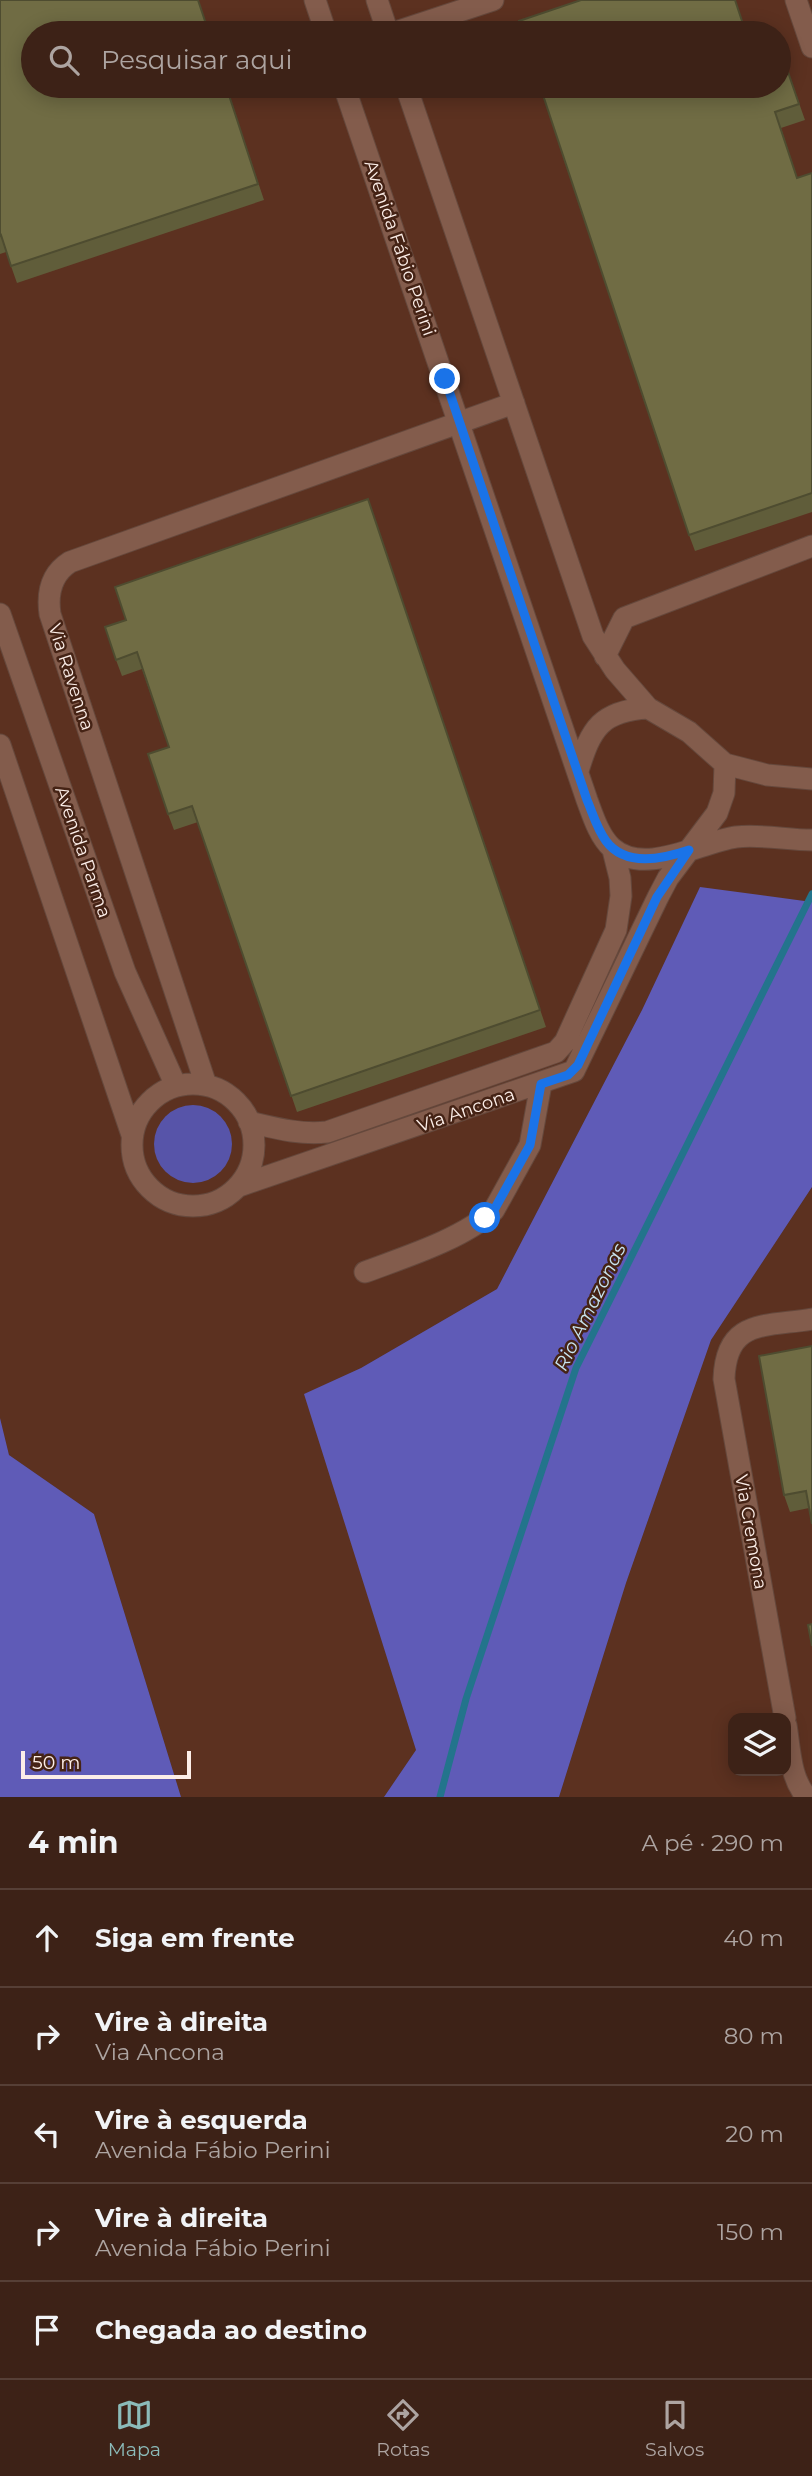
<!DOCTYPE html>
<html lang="pt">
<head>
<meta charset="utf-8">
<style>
  :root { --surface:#3d2217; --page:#482f24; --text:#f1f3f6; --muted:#ada4a1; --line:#563f36; --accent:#8bbbb9 }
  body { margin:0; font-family:Montserrat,sans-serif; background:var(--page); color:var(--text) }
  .controls { position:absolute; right:21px; bottom:21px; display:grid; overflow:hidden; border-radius:14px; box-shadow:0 4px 18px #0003 }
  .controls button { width:63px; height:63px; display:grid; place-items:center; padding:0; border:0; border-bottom:2px solid var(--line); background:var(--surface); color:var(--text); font:35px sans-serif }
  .scale { position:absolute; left:21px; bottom:18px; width:170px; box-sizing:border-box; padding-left:7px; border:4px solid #fceee8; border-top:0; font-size:19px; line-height:24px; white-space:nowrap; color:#fceee8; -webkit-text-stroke:5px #452315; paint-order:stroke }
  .stop { position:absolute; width:21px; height:21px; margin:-16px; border:5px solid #1a73e8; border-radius:50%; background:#fff }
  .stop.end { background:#1a73e8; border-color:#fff; box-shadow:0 2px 7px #0008 }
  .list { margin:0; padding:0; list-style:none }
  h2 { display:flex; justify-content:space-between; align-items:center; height:91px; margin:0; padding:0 28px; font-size:30px }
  h2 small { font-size:23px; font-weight:400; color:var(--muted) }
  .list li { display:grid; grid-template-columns:46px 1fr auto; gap:21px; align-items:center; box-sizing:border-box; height:98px; padding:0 28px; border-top:2px solid var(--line) }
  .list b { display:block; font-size:26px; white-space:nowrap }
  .list p { margin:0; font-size:23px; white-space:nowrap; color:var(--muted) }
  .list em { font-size:23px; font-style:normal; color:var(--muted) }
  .icon { flex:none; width:38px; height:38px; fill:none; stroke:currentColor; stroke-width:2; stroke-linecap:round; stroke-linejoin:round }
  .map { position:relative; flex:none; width:812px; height:1797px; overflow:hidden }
  .search { position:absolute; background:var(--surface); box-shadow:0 4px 18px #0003; left:21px; right:21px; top:21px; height:77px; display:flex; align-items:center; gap:18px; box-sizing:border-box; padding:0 24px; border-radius:38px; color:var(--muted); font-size:26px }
  .sheet { height:581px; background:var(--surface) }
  nav { display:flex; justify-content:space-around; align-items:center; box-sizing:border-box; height:98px; border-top:2px solid var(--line); background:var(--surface); font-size:19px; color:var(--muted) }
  nav a { display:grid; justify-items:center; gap:4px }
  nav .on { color:var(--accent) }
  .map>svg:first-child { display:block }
  .built { fill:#5c3120; fill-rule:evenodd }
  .green { fill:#5754a9 }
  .forest { fill:#5f5bb7 }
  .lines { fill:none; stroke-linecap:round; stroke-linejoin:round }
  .stream { stroke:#23748c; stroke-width:7 }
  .minor-casing { stroke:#65483c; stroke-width:23 }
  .minor { stroke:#835c4c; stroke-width:21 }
  .wall { fill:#605d3a }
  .building { fill:#706c44; stroke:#4e4c30; stroke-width:2 }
  .route { stroke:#1a73e8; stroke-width:9 }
  .labels { text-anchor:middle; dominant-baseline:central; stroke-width:5; stroke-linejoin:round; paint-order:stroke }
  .street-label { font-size:18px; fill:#fceee8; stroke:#452315 }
  .water-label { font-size:19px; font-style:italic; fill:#c8e5f0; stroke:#452315 }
</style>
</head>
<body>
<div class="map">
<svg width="812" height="1797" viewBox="0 0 812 1797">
  <rect width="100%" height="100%" fill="#512d1f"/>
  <path class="built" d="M0,0H812V902L700,888L642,1010L497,1289L361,1368L305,1394L416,1750L384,1797H181L94,1514L9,1455L0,1418ZM33,33H779V86H33Z
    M812,1187V1797H559L626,1583L711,1340ZM733,1718H786V1771H733Z"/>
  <path class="green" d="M154 1144a39 39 0 1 1 78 0a39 39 0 1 1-78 0Z"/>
  <path class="forest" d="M700,887L812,902V1187L711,1340L626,1583L559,1797H384L416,1750L304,1394L361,1368L497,1289L642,1010Z
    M0,1418L9,1455L94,1514L181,1797H0Z"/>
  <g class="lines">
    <path class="stream" d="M440,1797L466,1699L576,1368L812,894"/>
    <g class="minor-casing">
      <path id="minor" d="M315,0L326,33
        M377,0L388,33
        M796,0L812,47
        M393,33L493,0
        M344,86L587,800C593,816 599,836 612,848C645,877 700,842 736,837C761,834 787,840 812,840
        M406,86L593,636L615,670L648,708L689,732L725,764L767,775L812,779
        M0,614L125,972L176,1086
        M605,656L624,618L812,546
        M0,745L132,1135
        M578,771C591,728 601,711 648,708
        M132 1145a61 61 0 1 1 122 0a61 61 0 1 1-122 0Z
        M206,1085L50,614C47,593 51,574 70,562L514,403
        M249,1122C275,1128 300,1135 327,1132L556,1052L565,1042L616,930L621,896L620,878L613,850
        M239,1186L574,1071L658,897L668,878L717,813L724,793L725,764
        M365,1272C405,1257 463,1239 494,1210L530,1145L541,1084
        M785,1718L724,1379C726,1319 764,1327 812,1319
        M786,1725C790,1749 790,1779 807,1797"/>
    </g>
    <use href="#minor" class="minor"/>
  </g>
  <path class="wall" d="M0,0H198L209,33H33L226,86L264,200L17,283L6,252L0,254Z
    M788,72L805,120L781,128L797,178L812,173V512L695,551L689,535L779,86Z
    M368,499L546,1027L297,1112L198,822L174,830L168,814L169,747L142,669L122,676L116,660L126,620Z
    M812,1346L809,1508L790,1512L784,1495Z"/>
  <path class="building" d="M0,0H198L209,33H33V86H226L258,184L11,266L1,235L0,236Z
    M581,0H735L746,33H523L519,21Z
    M788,72L799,104L775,112L797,178L812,173V493L689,535L540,86H779V74Z
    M368,499L540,1010L291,1096L192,806L168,814L148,754L169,747L137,652L116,660L105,627L126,620L115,587Z
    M812,1346V1524L806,1491L784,1495L759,1356Z
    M812,1624V1646L808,1625Z"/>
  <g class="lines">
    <path class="route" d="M445,379L587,800C593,814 597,829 606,841C625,867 663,859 689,850L657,897L578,1065L568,1075L541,1084L530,1145L494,1210L485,1218"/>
  </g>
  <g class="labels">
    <g class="street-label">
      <text transform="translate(400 248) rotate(71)">Avenida Fábio Perini</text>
      <text transform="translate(71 677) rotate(72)">Via Ravenna</text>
      <text transform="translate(83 852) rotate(71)">Avenida Parma</text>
      <text transform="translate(466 1110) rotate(-19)">Via Ancona</text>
      <text transform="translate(751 1532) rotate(80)">Via Cremona</text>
    </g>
    <g class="water-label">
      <text transform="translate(590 1307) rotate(-64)">Rio Amazonas</text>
    </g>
  </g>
</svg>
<div class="controls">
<button><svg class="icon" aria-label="layers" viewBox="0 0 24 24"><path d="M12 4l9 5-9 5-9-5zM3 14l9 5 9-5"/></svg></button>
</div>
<div class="scale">50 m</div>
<div class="stop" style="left:485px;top:1218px"></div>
<div class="stop end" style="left:445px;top:379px"></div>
<div class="search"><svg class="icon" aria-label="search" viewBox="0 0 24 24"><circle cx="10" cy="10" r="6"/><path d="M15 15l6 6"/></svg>Pesquisar aqui</div>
</div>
<section class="sheet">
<h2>4 min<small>A pé · 290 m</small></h2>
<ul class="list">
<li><svg class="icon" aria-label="ahead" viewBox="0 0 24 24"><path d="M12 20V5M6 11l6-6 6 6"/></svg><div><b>Siga em frente</b></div><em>40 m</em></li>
<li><svg class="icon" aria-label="right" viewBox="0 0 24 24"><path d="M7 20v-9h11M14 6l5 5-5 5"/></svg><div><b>Vire à direita</b><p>Via Ancona</p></div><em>80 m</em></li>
<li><svg class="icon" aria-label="left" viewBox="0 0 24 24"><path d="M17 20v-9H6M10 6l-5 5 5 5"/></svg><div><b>Vire à esquerda</b><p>Avenida Fábio Perini</p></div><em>20 m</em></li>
<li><svg class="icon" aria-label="right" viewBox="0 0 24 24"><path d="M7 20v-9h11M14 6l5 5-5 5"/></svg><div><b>Vire à direita</b><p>Avenida Fábio Perini</p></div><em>150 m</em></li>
<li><svg class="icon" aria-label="arrive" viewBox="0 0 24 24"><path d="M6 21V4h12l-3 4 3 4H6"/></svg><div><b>Chegada ao destino</b></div></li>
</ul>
</section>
<nav>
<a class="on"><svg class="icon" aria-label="map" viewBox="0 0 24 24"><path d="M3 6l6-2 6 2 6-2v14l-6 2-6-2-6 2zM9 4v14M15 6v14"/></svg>Mapa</a>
<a><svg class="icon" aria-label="directions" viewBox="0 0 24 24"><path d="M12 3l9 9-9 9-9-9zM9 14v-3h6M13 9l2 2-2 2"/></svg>Rotas</a>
<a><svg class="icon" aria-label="saved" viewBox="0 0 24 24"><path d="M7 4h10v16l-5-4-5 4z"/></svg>Salvos</a>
</nav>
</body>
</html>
